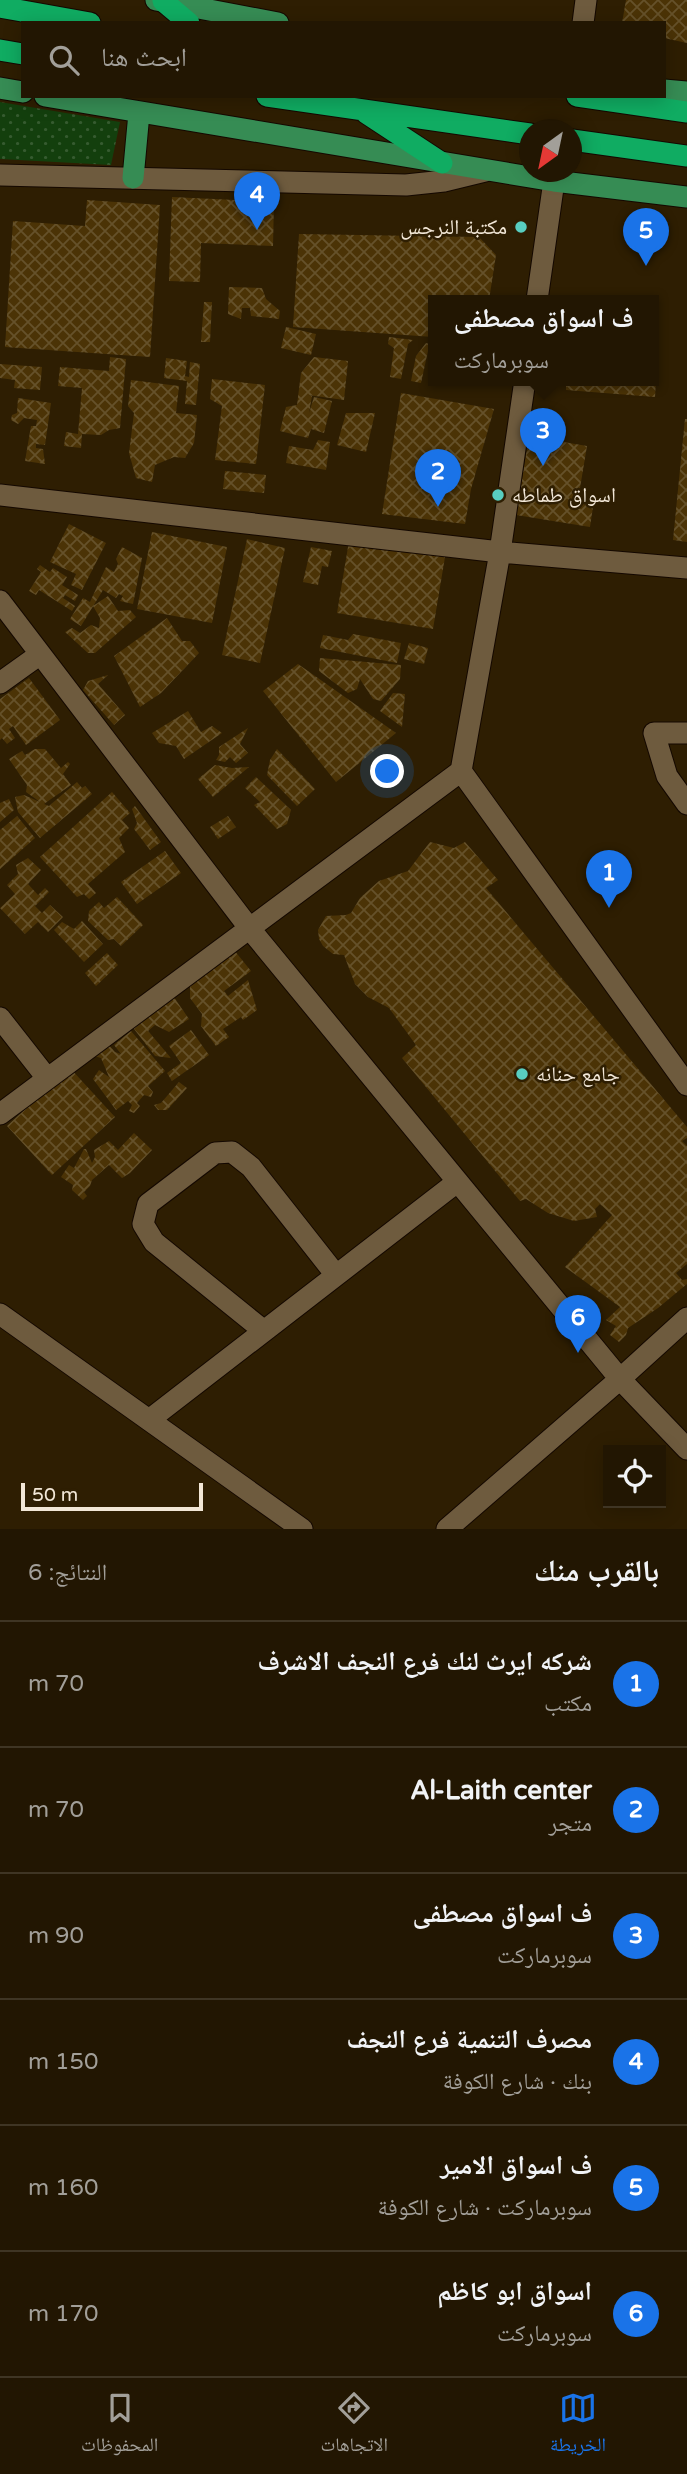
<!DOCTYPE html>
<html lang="ar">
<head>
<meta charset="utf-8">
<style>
  :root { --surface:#221602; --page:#2e2311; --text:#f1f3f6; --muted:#a29f99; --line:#3f3524; --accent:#1a73e8 }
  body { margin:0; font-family:"Varela Round","Noto Naskh Arabic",sans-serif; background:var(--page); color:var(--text); direction:rtl }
  .controls { position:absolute; right:21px; bottom:21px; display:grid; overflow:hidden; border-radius:0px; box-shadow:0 4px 18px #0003 }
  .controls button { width:63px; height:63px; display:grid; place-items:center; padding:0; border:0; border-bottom:2px solid var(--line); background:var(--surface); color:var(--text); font:35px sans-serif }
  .compass { position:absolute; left:519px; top:119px; width:63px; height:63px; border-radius:50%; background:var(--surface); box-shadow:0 4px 18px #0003; rotate:213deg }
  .scale { position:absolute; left:21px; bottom:18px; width:182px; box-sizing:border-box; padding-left:7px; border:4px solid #f2e7d7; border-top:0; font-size:19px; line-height:24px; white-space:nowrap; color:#f2e7d7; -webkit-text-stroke:5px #2e1e02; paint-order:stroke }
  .you { position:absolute; left:388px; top:772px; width:24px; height:24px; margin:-18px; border:5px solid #fff; border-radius:50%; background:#1a73e8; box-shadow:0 0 0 10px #1a73e833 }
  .badge { display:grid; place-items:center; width:46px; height:46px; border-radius:50%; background:var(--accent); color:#fff; font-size:23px; font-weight:700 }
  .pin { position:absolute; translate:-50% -58px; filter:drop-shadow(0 2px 4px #0008) }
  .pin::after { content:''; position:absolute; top:37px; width:24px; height:21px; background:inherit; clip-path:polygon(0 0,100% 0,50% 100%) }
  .popup { position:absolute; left:428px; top:295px; width:231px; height:91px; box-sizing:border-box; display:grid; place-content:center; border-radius:0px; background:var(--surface); filter:drop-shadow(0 2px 5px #0005); font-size:23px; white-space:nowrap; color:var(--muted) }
  .popup b { font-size:26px; color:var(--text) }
  .popup::after { content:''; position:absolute; left:50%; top:100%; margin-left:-14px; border:14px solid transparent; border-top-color:var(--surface) }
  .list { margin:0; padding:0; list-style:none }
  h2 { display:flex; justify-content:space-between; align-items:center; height:91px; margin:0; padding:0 28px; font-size:30px }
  h2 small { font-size:23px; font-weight:400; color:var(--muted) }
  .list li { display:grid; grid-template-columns:46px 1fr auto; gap:21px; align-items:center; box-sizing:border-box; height:126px; padding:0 28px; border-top:2px solid var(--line) }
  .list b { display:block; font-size:26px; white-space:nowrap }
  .list p { margin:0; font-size:23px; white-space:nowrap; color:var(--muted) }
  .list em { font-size:23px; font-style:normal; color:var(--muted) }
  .icon { flex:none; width:38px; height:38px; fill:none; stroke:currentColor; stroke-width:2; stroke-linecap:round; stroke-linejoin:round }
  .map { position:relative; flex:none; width:687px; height:1529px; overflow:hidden; direction:ltr }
  .search { position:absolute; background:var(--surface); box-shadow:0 4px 18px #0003; left:21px; right:21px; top:21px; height:77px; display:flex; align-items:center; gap:18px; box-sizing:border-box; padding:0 24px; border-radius:0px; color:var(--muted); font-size:26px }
  .sheet { height:847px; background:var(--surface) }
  nav { display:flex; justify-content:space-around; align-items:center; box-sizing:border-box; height:98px; border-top:2px solid var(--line); background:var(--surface); font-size:19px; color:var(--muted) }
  nav a { display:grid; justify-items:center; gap:4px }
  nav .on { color:var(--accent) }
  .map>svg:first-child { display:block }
  .grass { fill:url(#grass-dots) }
  .building { fill:url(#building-cross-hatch) }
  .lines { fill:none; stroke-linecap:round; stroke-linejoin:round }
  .minor-casing { stroke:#140800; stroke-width:23 }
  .major-casing { stroke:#140800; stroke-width:23 }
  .highway-casing { stroke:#140800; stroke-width:23 }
  .minor { stroke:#6e5b3e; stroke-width:21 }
  .major { stroke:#368c54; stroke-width:21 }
  .highway { stroke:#10ac62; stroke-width:21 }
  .poi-dot { fill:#58cec1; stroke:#2e1e02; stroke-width:2.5 }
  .labels { text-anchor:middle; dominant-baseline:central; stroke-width:5; stroke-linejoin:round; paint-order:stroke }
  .poi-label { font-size:21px; fill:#f2e7d7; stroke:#2e1e02; text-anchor:start }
</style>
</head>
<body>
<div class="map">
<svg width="687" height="1529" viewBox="0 0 687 1529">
  <defs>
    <pattern id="grass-dots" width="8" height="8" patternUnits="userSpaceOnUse" patternTransform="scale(1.75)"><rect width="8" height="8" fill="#133f0d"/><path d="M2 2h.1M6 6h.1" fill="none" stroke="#365b30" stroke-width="1.8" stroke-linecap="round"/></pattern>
    <pattern id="building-cross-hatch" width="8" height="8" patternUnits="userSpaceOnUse" patternTransform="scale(1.75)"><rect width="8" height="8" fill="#4b3306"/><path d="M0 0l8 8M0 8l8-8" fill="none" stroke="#65512a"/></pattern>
  </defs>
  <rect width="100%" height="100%" fill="#2e1e02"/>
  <path class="grass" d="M0,102L120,122L111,165L0,159Z"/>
  <path class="building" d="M626,0H687V43L664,38V23H622Z
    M172,197L274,202L273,246L201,243L200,282L169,281Z
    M87,200L160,205L150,357L5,347L13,221L85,226Z
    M299,234L479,237L496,255L489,300H433V337L293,327Z
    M229,287L262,288L266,299L280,311L279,319L251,316L250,308H242L241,319L228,314Z
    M204,302H212L210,342H201Z
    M286,327L316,334L311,355L281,348Z
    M653,334H659L655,397L566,390V380H653Z
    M389,337L413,340L408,344L401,379L390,377L394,348L388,344Z
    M426,343L433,345V352L428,351L421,383L411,381L416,356Z
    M110,357L126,359L120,428L109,430L101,435L82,434L81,448L64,446L66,432L78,434L82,388L58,386L60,367L109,371Z
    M314,357L348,361L344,400L308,395L312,396L309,413L314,397L332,401L324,433L311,429L308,438L280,431L286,407L297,405L301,373Z
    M166,358L187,361L185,376L189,377L190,362L200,364L196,405L185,404L187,381L164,378Z
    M0,364L42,367L40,390L14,388L15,380L0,378Z
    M212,379L265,385L256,464L215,460L222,406L210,399Z
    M131,380L179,386L176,413L197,415L194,443L185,458L174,457L155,465L152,482L136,478L129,453L134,413L128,406Z
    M401,393L494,409L471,489L465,524L382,514Z
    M18,398L51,403L45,445L36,444V448L43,449L45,464L25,461L31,426H36L37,420L24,418L18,424L11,420L12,415L17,413Z
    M346,413H375L366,452L337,445Z
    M685,419H687V542L673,540Z
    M529,436L587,446L578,500L593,507L590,527L516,515Z
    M318,440L330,442L326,470L286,463L289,446L313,450Z
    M225,471L266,475L264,493L223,489Z
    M69,524L106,543L82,590L71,585L76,574L50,562Z
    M152,532L227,547L212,623L137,609Z
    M247,539L285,548L260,663L222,655Z
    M349,541L445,557L433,629L337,613Z
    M122,547L142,558L133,604L120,601L123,596L119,594L116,598L103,590L81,626L70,619L83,598L90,602L106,567L114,572L118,564L116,559Z
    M311,547L332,551L328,567L322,566L318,585L303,582Z
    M40,565L50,572L53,568L67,577L62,585L78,595L75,601L65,595L63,598L75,606L72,611L39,590L36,595L29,591L41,572L37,569Z
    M108,596L118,611L130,610L136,617L95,653H88L65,632L72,628L80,633L91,625L99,628L100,618L93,606Z
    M167,618L182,641H190L199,653L161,693L140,707L114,656Z
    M353,634L401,643L397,663L320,648L323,635L348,640Z
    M409,643L428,648L424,664L404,659Z
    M320,658L401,665L400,679L381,701L373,699L360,679L357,689L348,693L319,671Z
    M298,664L396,733L336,782L263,691Z
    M108,675L98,684L125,715L114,725L83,690L88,681Z
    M29,678L60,720L26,745L13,726L9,729L15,738L7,744L2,738L0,740V699Z
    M393,693L405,694L402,727L380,711Z
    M188,711L201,732L212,726L222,733L184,759L176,746L159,743L152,733Z
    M248,728L240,744L248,753L236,763L230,757L225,762L216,760L219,755V747Z
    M35,749H45L61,768L68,762L70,764L63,774L71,785L44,804L49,806L77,782L82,788L85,786L92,794L40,838L18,812L15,797L24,795L40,802L26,792L27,785L9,759L22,751L25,755Z
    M277,749L315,789L297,806L267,775L270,760Z
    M215,765L232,768L249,767L213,797L198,779Z
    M256,777L291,810L287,824L277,829L254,805L260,802L245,788Z
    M112,792L130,813L122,820L129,828L119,838L125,852L88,884L96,893L89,899L84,894L77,897L40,857Z
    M9,799L14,810L0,822V803Z
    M135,806L161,842L150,850L134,829L137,823L132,809Z
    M17,816L35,838L0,869V830Z
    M228,816L236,827L218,839L210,827Z
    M430,842L454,848L465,842L498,880L486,888L687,1127V1138L682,1141L687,1146V1264L676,1273L682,1280L687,1279V1284L658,1308L628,1328L626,1335L619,1342L610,1335L616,1326L606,1320L620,1307L565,1267L612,1215L600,1204L595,1209L597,1217L574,1221L548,1213L526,1199L520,1201L402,1058L416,1045L389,1008L368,997L355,984L344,955L333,954L323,946L319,939L318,930L326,916L346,915L351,913L360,898L379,881L408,871Z
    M165,851L181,873L137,904L121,882Z
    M28,858L41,870L28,884L38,895L45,888L49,892L35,906L42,913L50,905L63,917L48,932L38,922L25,934L0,908L15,894L7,885L18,874L16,865Z
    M117,897L143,925L121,946L114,939L108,940L88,921L89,911L99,902L104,908Z
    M82,921L103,944L84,962L54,930L62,922L74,929Z
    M234,950L251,971L224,991L228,996L248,980L257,1010L243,1020L241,1017L223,1029L229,1037L216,1046L201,1026L202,1014L190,998V983Z
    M107,953L118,965L96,986L85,973Z
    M171,993L189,1019L169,1032L155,1025L148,1031L171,1058L155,1056L134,1029L133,1019Z
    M191,1030L209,1055L172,1081L167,1073L181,1063L169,1046Z
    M131,1031L165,1071L148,1086L153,1092L151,1097L144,1095L137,1103L140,1106L134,1113L129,1111L132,1105L128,1101L116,1110L93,1079L99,1070L109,1077L101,1058L94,1056L107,1043L115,1052L121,1054L114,1045Z
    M70,1068L115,1117L52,1175L7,1126Z
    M179,1082L187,1088L167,1110H158L154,1105L161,1103Z
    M134,1133L152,1150L130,1173L122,1178L109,1165L92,1180L90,1186L84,1192L87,1196L83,1200L72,1190L73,1185L61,1177L69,1165L74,1168L84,1149H86L92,1163L95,1157L94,1150L109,1141L118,1150Z"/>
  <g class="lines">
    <g class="minor-casing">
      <path id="minor" d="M583,23L586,0
        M0,175L406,185L444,181L485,171
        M537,300L554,181
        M0,495L500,552L687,568
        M0,601L250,929L620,1379L687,1449
        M0,683L39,655
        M687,733H654L667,776L687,804
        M461,771L687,1085
        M0,1018L47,1078
        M0,1114L461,771L500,552L525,380
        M0,1314L302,1529
        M264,1331L154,1242L143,1224L148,1204L215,1153L232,1152L251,1167L336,1275
        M149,1420L457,1182
        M447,1529L620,1379L687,1318"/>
    </g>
    <g class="major-casing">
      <path id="major" d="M156,0L278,23
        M0,88L23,92
        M664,90L687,92
        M45,96L554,181L687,197
        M133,178L139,113"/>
    </g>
    <g class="highway-casing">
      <path id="highway" d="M163,1L189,23
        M0,7L90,23
        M0,50L23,54
        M267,96L530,134
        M577,96L687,112
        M366,113L442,163
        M572,140L687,156"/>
    </g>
    <use href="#minor" class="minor"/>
    <use href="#major" class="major"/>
    <use href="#highway" class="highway"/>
  </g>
  <g class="poi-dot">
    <circle cx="521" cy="227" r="7"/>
    <circle cx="498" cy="495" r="7"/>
    <circle cx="522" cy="1074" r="7"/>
  </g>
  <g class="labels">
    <g class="poi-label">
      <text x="507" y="227" text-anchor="end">مكتبة النرجس</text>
      <text x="512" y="495">اسواق طماطه</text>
      <text x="536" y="1074">جامع حنانه</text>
    </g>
  </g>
</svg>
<div class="controls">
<button><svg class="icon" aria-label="locate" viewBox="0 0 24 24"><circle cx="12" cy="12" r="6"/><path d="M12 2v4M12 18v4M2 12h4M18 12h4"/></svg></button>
</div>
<svg class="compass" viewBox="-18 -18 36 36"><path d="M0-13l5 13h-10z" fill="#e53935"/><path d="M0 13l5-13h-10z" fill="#a29f99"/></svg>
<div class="scale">50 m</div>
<div class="you"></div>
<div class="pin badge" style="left:609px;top:908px">1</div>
<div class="pin badge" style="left:438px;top:507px">2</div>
<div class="pin badge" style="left:543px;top:466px">3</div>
<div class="popup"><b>ف اسواق مصطفى</b>سوبرماركت</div>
<div class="pin badge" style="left:257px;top:230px">4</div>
<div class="pin badge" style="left:646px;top:266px">5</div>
<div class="pin badge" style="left:578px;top:1353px">6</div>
<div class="search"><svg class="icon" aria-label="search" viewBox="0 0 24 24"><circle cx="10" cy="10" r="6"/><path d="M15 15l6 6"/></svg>ابحث هنا</div>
</div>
<section class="sheet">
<h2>بالقرب منك<small>النتائج: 6</small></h2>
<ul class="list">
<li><span class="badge">1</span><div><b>شركه ايرث لنك فرع النجف الاشرف</b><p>مكتب</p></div><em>70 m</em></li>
<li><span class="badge">2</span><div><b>Al-Laith center</b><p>متجر</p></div><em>70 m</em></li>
<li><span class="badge">3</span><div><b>ف اسواق مصطفى</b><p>سوبرماركت</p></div><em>90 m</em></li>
<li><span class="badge">4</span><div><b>مصرف التنمية فرع النجف</b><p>بنك · شارع الكوفة</p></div><em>150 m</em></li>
<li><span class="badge">5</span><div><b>ف اسواق الامير</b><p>سوبرماركت · شارع الكوفة</p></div><em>160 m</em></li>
<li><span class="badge">6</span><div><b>اسواق ابو كاظم</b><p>سوبرماركت</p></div><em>170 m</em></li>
</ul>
</section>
<nav>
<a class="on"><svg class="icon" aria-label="map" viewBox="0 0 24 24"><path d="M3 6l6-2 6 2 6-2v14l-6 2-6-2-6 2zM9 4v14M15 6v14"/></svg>الخريطة</a>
<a><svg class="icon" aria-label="directions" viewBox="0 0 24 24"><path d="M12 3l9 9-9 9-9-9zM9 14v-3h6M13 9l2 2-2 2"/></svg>الاتجاهات</a>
<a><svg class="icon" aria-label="saved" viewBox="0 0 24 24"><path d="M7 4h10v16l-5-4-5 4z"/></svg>المحفوظات</a>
</nav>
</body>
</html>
